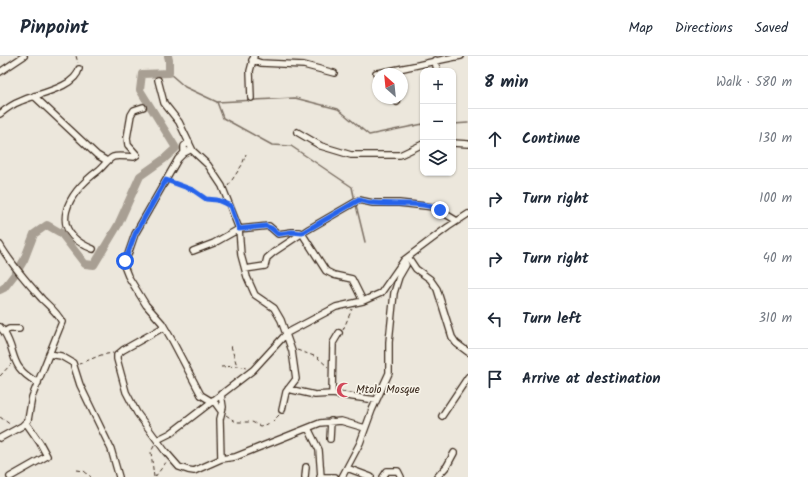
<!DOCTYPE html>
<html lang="en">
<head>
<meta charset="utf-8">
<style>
  :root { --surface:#fff; --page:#f6f6f7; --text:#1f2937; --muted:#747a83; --line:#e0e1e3 }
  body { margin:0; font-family:Kalam,sans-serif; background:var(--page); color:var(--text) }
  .controls { position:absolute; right:12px; top:12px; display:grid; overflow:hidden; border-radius:8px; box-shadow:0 1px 3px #0004 }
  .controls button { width:36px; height:36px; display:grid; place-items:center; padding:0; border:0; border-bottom:1px solid var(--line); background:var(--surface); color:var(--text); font:20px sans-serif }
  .compass { position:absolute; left:372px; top:12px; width:36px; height:36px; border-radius:50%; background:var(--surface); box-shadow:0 1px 3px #0004; rotate:333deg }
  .stop { position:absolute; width:12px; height:12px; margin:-9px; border:3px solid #2563eb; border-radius:50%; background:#fff }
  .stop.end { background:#2563eb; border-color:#fff; box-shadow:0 1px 4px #0008 }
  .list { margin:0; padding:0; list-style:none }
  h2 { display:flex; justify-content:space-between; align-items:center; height:52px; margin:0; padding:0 16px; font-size:17px }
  h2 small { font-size:13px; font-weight:400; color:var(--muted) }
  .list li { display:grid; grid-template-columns:26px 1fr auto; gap:12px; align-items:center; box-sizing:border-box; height:60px; padding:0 16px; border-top:1px solid var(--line) }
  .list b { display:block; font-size:15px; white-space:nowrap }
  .list em { font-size:13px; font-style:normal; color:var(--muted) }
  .icon { flex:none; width:22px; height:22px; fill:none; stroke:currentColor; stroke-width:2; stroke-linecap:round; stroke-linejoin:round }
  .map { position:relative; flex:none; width:468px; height:421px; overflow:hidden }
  header { display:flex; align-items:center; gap:24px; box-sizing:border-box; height:56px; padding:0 20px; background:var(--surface); border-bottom:1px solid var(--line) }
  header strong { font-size:19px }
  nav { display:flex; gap:22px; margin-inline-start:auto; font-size:14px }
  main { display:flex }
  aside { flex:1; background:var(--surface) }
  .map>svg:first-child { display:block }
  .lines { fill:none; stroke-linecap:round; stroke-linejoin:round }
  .stream { stroke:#7c7064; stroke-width:1.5 }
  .river { stroke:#a89f93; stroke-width:8 }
  .minor-casing { stroke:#3b2a1e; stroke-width:8 }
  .path { stroke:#3b2a1e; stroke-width:1; stroke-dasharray:4 3; stroke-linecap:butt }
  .minor { stroke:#f7f3e8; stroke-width:5.5 }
  .route { stroke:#2563eb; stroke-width:5 }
  .labels { text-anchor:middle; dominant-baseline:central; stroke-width:3.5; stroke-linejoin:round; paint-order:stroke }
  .poi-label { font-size:11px; fill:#3b2a1e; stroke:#f7f3e8; text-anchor:start }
</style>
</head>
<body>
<header>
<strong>Pinpoint</strong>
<nav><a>Map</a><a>Directions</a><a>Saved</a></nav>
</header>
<main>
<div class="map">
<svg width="468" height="421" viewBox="0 0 468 421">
  <rect width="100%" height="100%" fill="#ece7dc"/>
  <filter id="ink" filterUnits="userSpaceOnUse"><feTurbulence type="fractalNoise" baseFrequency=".025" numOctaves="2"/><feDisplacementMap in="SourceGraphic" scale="8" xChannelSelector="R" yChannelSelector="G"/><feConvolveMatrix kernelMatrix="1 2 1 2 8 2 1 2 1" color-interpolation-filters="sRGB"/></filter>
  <g filter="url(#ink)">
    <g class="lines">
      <path class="stream" d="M169,17L185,31L217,46L295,42L338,53L369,79L423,68
        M217,46L223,62L272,89L291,90L352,131L355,145
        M453,68L468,67
        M356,149L365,186"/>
      <path class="river" d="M0,234L4,232L18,214L24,204L34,178L47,169L61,177L85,208L94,209L118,169L140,120L164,103L176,92L140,34L142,18L169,17V4L168,0"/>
      <g class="minor-casing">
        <path id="minor" d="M252,4L261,7L304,9L334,17
          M435,4L437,15
          M0,16L24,0
          M376,17C405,13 432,5 461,0
          M158,24L164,47L179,66L193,95L208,109L222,130L239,173L241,199L247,221L255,239L274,252L281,264L292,295L296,323L286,336L282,354
          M34,40L97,99L107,105
          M251,42L250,15L254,0
          M394,42L397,46
          M0,58C6,53 13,48 21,45C36,38 75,32 79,13
          M297,76L321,90L351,99H400L423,88
          M453,87L468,88
          M192,93L184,97L178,103L135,178L124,210L128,220L146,249L162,267L172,284L201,339L211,345
          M184,97V90L189,86
          M0,189C11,208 27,226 42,243C49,250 57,256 62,266L32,341L28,364L22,370L0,382
          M93,193C45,174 68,137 99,114C104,110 107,104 113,101C118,99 128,101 134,101L137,99L128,89L127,82L131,59L134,54L143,51
          M193,195L214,187L239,173L269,170L278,178L292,176H299L303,179L326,215L334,219L352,223L363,245
          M408,201L416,213L430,223L437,233L452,281L456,287L468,296
          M245,213L265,210L267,202L274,196L307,174L359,144L373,147H399L434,151L457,165
          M0,271L4,276L9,273H19
          M164,271L123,294L117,299V303L126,336L137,357L165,395L179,411L188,414L194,415L221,403L235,401L320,367L341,365L365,372
          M4,276C18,299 8,310 38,327
          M49,298L61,300L73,307L80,329L111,393L119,421
          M288,333L315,339L332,338L376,344
          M332,338L333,287L339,277
          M213,344L221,355
          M442,360L468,321
          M308,372L319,394L321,421
          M330,383L331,365
          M157,384L171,377L253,314L287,277L336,251L363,245L381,237L404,204L448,171L468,158
          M221,403L220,363L223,351L221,338
          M347,412L371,421
          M10,421L47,400L40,387L26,367
          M305,421L306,411
          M320,421H335
          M342,421L360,387L372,354L389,317V286L394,237L399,221L406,209L404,204
          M383,421L387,415H398L401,421
          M437,421L447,410L454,397"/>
      </g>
      <path class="path" d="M76,0L78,7
        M171,126L193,134L206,143L217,144L223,147
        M228,130L242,109L246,98
        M343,274L352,253
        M231,290L237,310
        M297,294L317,301L328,311
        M79,308L101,299L113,297
        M221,311L238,310L246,312
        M0,320L11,308
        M226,359L236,366H252L260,370L271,367L280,358
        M0,361L11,369
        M77,414L84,415L91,421
        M154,421L151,396L154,390
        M155,421L167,405"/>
      <use href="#minor" class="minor"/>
    </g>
  </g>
  <g class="lines" filter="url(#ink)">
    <path class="route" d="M125,205L135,178L166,124L193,134L206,143L217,144L231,150L239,173L266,170L271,172L278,178L292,176L302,177L359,144C364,145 369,147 374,147C395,149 420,145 440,154"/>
  </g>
  <defs>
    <g id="mosque-bare" transform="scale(1.2)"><path d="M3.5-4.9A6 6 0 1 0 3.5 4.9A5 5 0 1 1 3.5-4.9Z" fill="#d1495b" stroke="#f7f3e8" stroke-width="2.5" paint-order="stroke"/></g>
  </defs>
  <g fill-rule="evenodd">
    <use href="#mosque-bare" x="344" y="334"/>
  </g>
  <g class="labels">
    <g class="poi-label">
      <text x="356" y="334">Mtolo Mosque</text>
    </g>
  </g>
</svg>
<div class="controls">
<button>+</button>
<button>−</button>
<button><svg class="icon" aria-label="layers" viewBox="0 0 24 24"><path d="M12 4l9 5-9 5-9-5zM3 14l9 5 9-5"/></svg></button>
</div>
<svg class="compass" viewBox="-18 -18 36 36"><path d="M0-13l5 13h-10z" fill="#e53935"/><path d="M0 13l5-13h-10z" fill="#747a83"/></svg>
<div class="stop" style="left:125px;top:205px"></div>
<div class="stop end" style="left:440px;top:154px"></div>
</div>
<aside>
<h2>8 min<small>Walk · 580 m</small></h2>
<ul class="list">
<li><svg class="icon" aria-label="ahead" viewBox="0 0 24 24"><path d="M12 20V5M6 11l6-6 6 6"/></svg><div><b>Continue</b></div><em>130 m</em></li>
<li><svg class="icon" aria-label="right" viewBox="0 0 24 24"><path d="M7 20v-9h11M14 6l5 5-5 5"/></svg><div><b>Turn right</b></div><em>100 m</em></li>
<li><svg class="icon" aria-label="right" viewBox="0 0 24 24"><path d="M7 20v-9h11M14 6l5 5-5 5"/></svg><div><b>Turn right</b></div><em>40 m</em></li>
<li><svg class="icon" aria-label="left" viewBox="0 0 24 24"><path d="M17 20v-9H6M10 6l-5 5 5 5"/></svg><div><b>Turn left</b></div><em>310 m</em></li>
<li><svg class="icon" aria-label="arrive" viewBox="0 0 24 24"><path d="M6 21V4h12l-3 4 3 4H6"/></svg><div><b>Arrive at destination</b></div></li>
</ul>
</aside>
</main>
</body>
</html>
